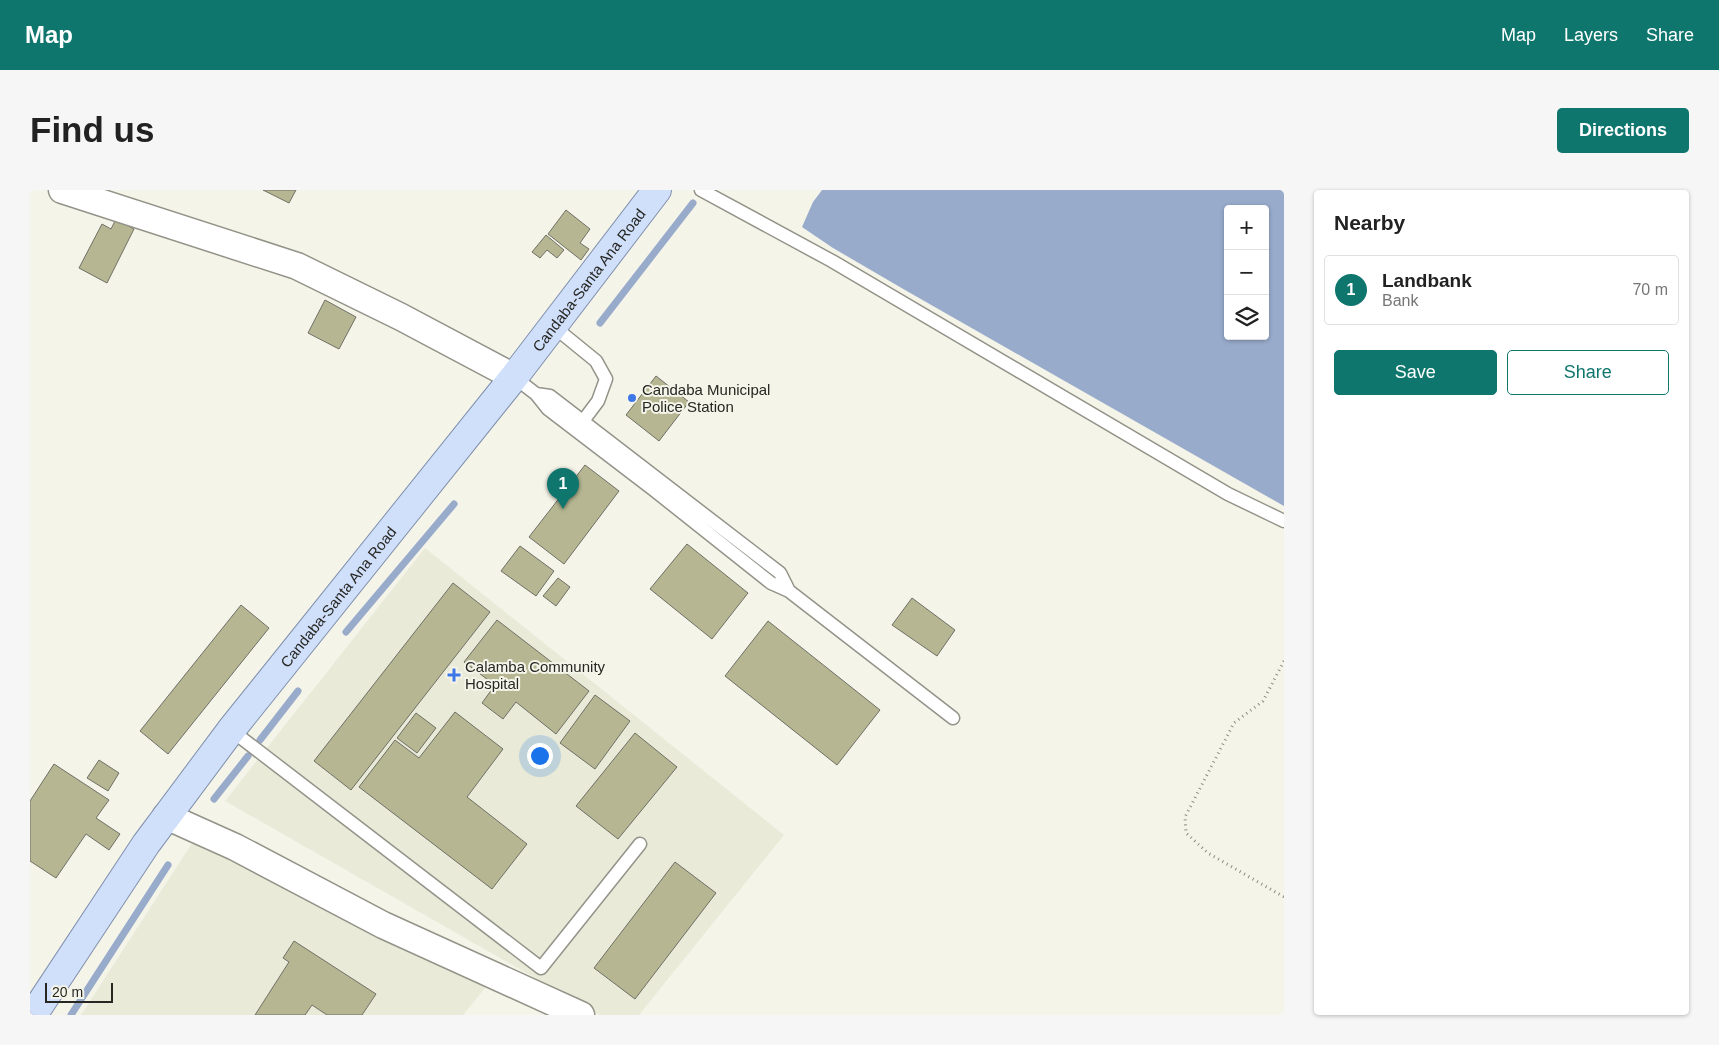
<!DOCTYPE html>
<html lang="en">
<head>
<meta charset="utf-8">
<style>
  :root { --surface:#fff; --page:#f6f6f6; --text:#222; --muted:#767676; --line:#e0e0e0; --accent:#0f766e }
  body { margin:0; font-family:Helvetica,sans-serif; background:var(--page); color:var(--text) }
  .controls { position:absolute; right:15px; top:15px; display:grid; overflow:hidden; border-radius:5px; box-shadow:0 1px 4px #0004 }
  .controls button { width:45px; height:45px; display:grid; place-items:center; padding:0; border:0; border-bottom:1px solid var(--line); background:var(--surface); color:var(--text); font:25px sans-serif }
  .scale { position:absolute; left:15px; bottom:12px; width:68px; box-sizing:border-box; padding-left:5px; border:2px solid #272723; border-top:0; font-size:14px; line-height:18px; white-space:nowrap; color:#272723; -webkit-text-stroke:4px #f4f4e9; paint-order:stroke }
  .you { position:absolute; left:509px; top:565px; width:18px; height:18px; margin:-12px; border:4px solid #fff; border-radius:50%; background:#1a73e8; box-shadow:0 0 0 8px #1a73e833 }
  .badge { display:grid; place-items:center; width:32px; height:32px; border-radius:50%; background:var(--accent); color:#fff; font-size:16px; font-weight:700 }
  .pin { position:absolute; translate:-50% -41px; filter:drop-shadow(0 1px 2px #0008) }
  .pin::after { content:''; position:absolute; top:26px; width:18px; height:15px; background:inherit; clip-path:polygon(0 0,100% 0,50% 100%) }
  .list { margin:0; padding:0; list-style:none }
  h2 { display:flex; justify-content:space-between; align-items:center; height:65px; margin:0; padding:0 20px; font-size:21px }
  h2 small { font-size:16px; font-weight:400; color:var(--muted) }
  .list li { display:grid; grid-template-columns:32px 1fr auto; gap:15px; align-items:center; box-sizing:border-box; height:70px; margin:0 10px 10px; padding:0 10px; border:1px solid var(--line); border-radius:5px }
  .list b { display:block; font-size:19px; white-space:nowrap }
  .list p { margin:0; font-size:16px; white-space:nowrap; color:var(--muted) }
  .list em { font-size:16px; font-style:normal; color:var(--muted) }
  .actions { display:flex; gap:10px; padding:15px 20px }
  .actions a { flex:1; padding:11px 0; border:1px solid var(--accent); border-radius:5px; text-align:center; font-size:18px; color:var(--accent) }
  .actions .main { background:var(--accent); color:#fff }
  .icon { flex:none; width:28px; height:28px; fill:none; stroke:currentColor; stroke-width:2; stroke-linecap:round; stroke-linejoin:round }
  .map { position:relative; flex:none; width:1254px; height:825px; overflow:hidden; border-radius:5px }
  header { display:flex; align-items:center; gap:30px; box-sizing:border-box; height:70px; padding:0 25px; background:var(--accent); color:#fff }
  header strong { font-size:24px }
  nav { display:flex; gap:28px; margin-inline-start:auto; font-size:18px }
  .intro { display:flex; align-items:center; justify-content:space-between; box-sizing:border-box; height:120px; padding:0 30px }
  h1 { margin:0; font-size:35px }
  .button { padding:12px 22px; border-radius:5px; background:var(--accent); color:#fff; font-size:18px; font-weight:700 }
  main { display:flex; gap:30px; padding:0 30px }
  aside { flex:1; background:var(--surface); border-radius:5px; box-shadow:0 1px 4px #0004 }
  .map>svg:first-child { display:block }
  .built { fill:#e9ead8 }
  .water { fill:#98abcb; fill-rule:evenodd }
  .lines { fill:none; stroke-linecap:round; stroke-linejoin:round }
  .stream { stroke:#98abcb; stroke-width:7 }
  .building { fill:#b6b792; stroke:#6f7066 }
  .service-casing { stroke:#939389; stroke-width:15 }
  .minor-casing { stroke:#939389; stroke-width:29 }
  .primary-casing { stroke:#8090ac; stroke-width:30 }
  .path { stroke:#8d8d86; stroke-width:3; stroke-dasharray:1 4; stroke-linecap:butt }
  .service { stroke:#fff; stroke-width:12 }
  .minor { stroke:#fff; stroke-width:26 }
  .primary { stroke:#d0dffa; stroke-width:28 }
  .poi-dot { fill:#3e78e8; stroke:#f4f4e9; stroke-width:2 }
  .labels { text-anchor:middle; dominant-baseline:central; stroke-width:4; stroke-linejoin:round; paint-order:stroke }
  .street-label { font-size:15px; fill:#272723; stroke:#f4f4e9 }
  .poi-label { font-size:15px; fill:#272723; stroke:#f4f4e9; text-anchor:start }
</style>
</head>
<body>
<header>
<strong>Map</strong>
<nav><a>Map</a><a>Layers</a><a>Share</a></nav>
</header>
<div class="intro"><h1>Find us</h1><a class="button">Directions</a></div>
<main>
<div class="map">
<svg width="1254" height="825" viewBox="0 0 1254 825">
  <rect width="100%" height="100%" fill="#f4f4e9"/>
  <path class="built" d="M395,358L754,645L609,825H570L195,611Z
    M164,650L460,792L433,825H51Z"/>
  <path class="water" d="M792,0H1254V316L875,100L803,58L772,37L783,12ZM1198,19H1235V146H1198Z"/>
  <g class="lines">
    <path class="stream" d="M570,133L663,13
      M316,442L424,314
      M230,550L268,501
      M184,609L218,566
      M41,825L138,675"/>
  </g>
  <path class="building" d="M233,0H266L259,13Z
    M536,20L560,39L550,53L559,59L551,70L518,44Z
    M86,29L104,39L77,93L49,78L72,34L81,39Z
    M516,45L534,60L527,68L517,60L510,68L502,62Z
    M295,110L326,127L309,159L278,143Z
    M626,186L659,212L629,251L596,225Z
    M555,275L589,301L534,374L499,347Z
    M657,354L718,403L682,449L620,399Z
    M490,356L524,381L506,406L471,381Z
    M528,388L540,397L526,416L513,406Z
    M423,393L460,422L321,600L284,571Z
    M882,408L925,440L907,466L862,435Z
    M211,415L239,438L138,564L110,541Z
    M467,430L559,501L526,544L486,512L473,529L452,513L465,495L434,472Z
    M738,431L850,520L807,575L695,486Z
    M565,505L600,531L565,579L530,553Z
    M425,522L473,559L437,607L497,654L462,699L329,597L365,550L389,568Z
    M386,523L406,538L387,563L367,548Z
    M605,543L647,577L588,649L546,616Z
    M69,570L89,583L78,601L57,588Z
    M24,574L79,610L66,628L90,644L79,660L56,644L26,688L0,671V611Z
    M645,672L686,703L605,809L564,778Z
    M264,751L346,804L332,825H297L282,815L275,825H225L259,772L253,768Z"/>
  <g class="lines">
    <g class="service-casing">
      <path id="service" d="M671,0L802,71L1198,304L1254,331
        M523,136L566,171L576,189L568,211L553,231
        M484,187L506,204L518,219L624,300L741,393L759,401L923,528
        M506,204L520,206L750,383L759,401
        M201,540L511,778L610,654"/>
    </g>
    <g class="minor-casing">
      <path id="minor" d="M32,0L267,76L371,127L484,187
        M136,626L205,657L353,735L551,825"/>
    </g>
    <g class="primary-casing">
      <g id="primary">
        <path id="s1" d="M3,825L116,654L201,540L484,187L627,0"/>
      </g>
    </g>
    <path class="path" d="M1254,471L1233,511L1204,533L1155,627L1156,643L1178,663L1254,707"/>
    <use href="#service" class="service"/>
    <use href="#minor" class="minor"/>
    <use href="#primary" class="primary"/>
  </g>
  <g class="poi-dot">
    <circle cx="602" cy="208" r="5"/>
    <path d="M421.5 477.5h5v5h5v5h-5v5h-5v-5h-5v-5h5z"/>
  </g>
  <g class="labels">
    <g class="street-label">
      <text stroke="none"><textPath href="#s1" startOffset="922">Candaba-Santa Ana Road</textPath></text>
      <text stroke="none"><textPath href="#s1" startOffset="518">Candaba-Santa Ana Road</textPath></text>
    </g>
    <g class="poi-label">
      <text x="612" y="199">Candaba Municipal<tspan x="612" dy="17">Police Station</tspan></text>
      <text x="435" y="476">Calamba Community<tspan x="435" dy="17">Hospital</tspan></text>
    </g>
  </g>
</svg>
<div class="controls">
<button>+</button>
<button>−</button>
<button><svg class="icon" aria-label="layers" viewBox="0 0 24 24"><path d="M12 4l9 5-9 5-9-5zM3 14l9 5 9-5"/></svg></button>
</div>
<div class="scale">20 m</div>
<div class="you"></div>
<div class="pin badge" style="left:533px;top:319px">1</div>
</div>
<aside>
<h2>Nearby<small></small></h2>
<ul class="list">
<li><span class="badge">1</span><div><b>Landbank</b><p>Bank</p></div><em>70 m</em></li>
</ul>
<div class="actions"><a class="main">Save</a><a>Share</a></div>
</aside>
</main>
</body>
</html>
